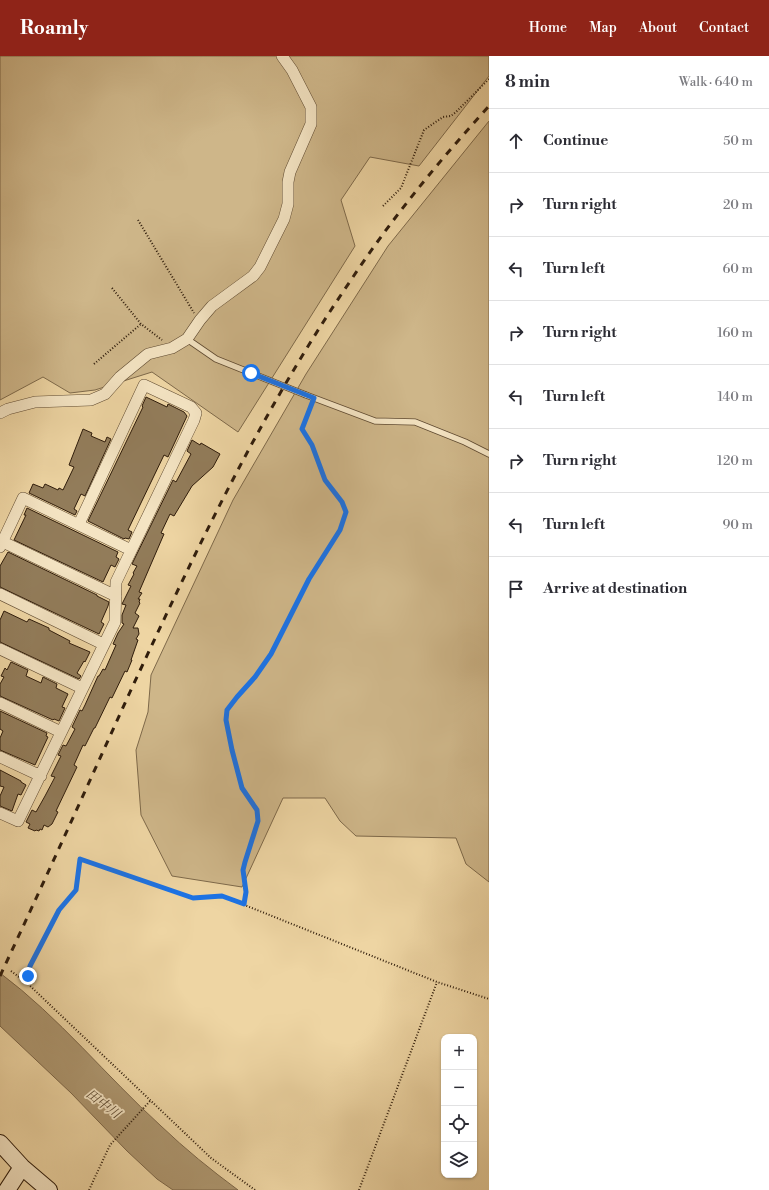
<!DOCTYPE html>
<html lang="en">
<head>
<meta charset="utf-8">
<style>
  :root { --surface:#fff; --page:#f7f7f7; --text:#2b2b33; --muted:#7c7c81; --line:#e1e1e2; --accent:#8f2418 }
  body { margin:0; font-family:"Libre Bodoni","Noto Serif JP",serif; background:var(--page); color:var(--text) }
  .controls { position:absolute; right:12px; bottom:12px; display:grid; overflow:hidden; border-radius:8px; box-shadow:0 1px 3px #0004 }
  .controls button { width:36px; height:36px; display:grid; place-items:center; padding:0; border:0; border-bottom:1px solid var(--line); background:var(--surface); color:var(--text); font:20px sans-serif }
  .stop { position:absolute; width:12px; height:12px; margin:-9px; border:3px solid #1a73e8; border-radius:50%; background:#fff }
  .stop.end { background:#1a73e8; border-color:#fff; box-shadow:0 1px 4px #0008 }
  .list { margin:0; padding:0; list-style:none }
  h2 { display:flex; justify-content:space-between; align-items:center; height:52px; margin:0; padding:0 16px; font-size:17px }
  h2 small { font-size:13px; font-weight:400; color:var(--muted) }
  .list li { display:grid; grid-template-columns:26px 1fr auto; gap:12px; align-items:center; box-sizing:border-box; height:64px; padding:0 16px; border-top:1px solid var(--line) }
  .list b { display:block; font-size:15px; white-space:nowrap }
  .list em { font-size:13px; font-style:normal; color:var(--muted) }
  .icon { flex:none; width:22px; height:22px; fill:none; stroke:currentColor; stroke-width:2; stroke-linecap:round; stroke-linejoin:round }
  .map { position:relative; flex:none; width:489px; height:1134px; overflow:hidden }
  header { display:flex; align-items:center; gap:24px; box-sizing:border-box; height:56px; padding:0 20px; background:var(--accent); color:#fff }
  header strong { font-size:19px }
  nav { display:flex; gap:22px; margin-inline-start:auto; font-size:14px }
  main { display:flex }
  aside { flex:1; background:var(--surface) }
  .map>svg:first-child { display:block }
  .green { fill:#ceb689; stroke:#7e694a }
  .water { fill:#ad966f; stroke:#7b6547 }
  .building { fill:#927c5a; stroke:#2f1c0b }
  .lines { fill:none; stroke-linecap:round; stroke-linejoin:round }
  .lane-casing { stroke:#5f4a31; stroke-width:7 }
  .street-casing { stroke:#5f4a31; stroke-width:12 }
  .secondary-casing { stroke:#2f1c0b; stroke-width:18 }
  .path { stroke:#2f1c0b; stroke-width:2; stroke-dasharray:1 2; stroke-linecap:butt }
  .lane { stroke:#f4e4c3; stroke-width:5.5 }
  .street { stroke:#f4e4c3; stroke-width:11 }
  .secondary { stroke:#f4e4c3; stroke-width:16 }
  .rail { stroke:#2f1c0b; stroke-width:3; stroke-dasharray:7 7; stroke-linecap:butt }
  .lane-bridge-casing { stroke:#5f4a31; stroke-width:7; stroke-linecap:butt }
  .lane-bridge { stroke:#f4e4c3; stroke-width:5.5 }
  .route { stroke:#1a73e8; stroke-width:5 }
  .labels { text-anchor:middle; dominant-baseline:central; stroke-width:3.5; stroke-linejoin:round; paint-order:stroke }
  .water-label { font-size:13px; font-style:italic; fill:#5b472e; stroke:#f4e4c3 }
</style>
</head>
<body>
<header>
<strong>Roamly</strong>
<nav><a>Home</a><a>Map</a><a>About</a><a>Contact</a></nav>
</header>
<main>
<div class="map">
<svg width="489" height="1134" viewBox="0 0 489 1134">
  <rect width="100%" height="100%" fill="#eed5a3"/>
  <filter id="stains"><feTurbulence type="fractalNoise" baseFrequency=".005" numOctaves="4"/><feColorMatrix values="0 0 0 0 .2 0 0 0 0 .09 0 0 0 0 .02 0 0 0 .5 -.17"/></filter>
  <radialGradient id="worn" r=".72"><stop offset=".6" stop-color="#630" stop-opacity="0"/><stop offset="1" stop-color="#630" stop-opacity=".3"/></radialGradient>
  <path class="green" d="M0,0H489V20L419,110L370,101L341,144L355,190L238,376L152,316L95,334L70,337L43,321L0,344Z
    M489,65V826L466,808L456,782L356,780L340,765L325,742H283L242,831L172,820L141,759L136,694L148,656L151,619L233,444L306,318L388,190Z"/>
  <path class="water" d="M0,917C59,961 106,1020 161,1070C185,1093 211,1114 238,1134H173L157,1123L127,1095L71,1037L0,970Z"/>
  <path class="building" d="M146,341L167,351L168,348L184,356L187,360L168,401L164,399L128,474L132,476L129,483L125,482L124,483L88,465L143,351L142,350Z
    M83,373L92,377L91,380L105,386L107,381L111,383L85,440L81,438L74,453L77,455L75,459L29,437L33,428L43,432L45,428L58,434L59,432L63,434L74,411L69,409Z
    M192,384L200,389L201,387L220,398L213,411L192,430L174,460L170,458L161,477L164,478L139,536L142,537L138,543H140L139,546L140,547L135,557L139,560L133,572H138L139,578L136,583L138,584L131,604H132L127,616L125,615L112,642L110,641L95,672H94L85,690L83,689L74,709L77,711L56,755L58,756L52,768L48,771L44,769L42,774L40,773L39,775L36,774L35,775L28,772L30,768L26,766L32,754L36,756L45,740L55,721L51,720L61,700L58,699L63,689L66,690L75,673L72,671L80,654L82,655L85,649L98,620H99L103,613L105,614L116,589L113,588L118,577L124,568L122,567V559L126,549L122,548L131,530L128,529L134,518L133,517L137,510L132,508L173,424L176,426L191,398L187,395Z
    M27,452L118,496L116,501L119,503L115,511L111,509L103,526L14,484L26,459H24Z
    M8,496L97,539V540L109,546L108,550L101,566L104,568L99,578L0,531V510Z
    M4,555L27,566L29,563L49,572V574L70,585L69,587L90,596L85,606L84,605L77,617L81,620L79,623L0,586V564Z
    M11,606L28,614L26,620L41,627L43,621L57,628L56,632L68,638L62,651L65,652L59,665L54,663L53,664L0,640V628L4,621L1,620L5,612L7,614Z
    M0,655L47,677L46,680L48,681L35,709L0,694V682L3,675L0,673Z
    M0,714L21,725V726L26,729L21,739L18,738L12,755L0,750V740L4,731L0,730Z"/>
  <g class="lines">
    <g class="lane-casing">
      <path id="lane" d="M187,283L216,303L251,317
        M306,339L375,365L415,366L465,386L489,398"/>
    </g>
    <g class="street-casing">
      <path id="street" d="M0,357L8,353L35,346L91,344L105,338L120,321L148,298L172,292L187,283L200,264L212,250L253,220L260,211L284,163L288,148V126L290,116L311,68V51L292,14L282,0
        M3,486L116,540
        M0,491L23,442L131,494
        M0,538L103,588
        M0,593L82,632
        M0,647L61,676
        M0,701L41,720
        M0,757L18,765L115,566L116,526L194,364L196,357L191,351L144,329L79,468"/>
    </g>
    <g class="secondary-casing">
      <path id="secondary" d="M0,1087L22,1111L49,1134
        M7,1134L22,1111"/>
    </g>
    <path class="path" d="M383,150L401,132L424,74L443,61L451,60L456,56L489,23
      M138,164L194,257
      M112,232L141,268L162,284
      M94,308L141,268
      M244,849L246,836L243,815L258,765L257,754L242,732L232,694L226,664L227,655L237,641L255,621L271,598L309,523L340,475L346,456L342,447L325,424L312,389L302,373L311,349
      M11,915L27,927
      M89,1134L110,1089L150,1045
      M255,1134L211,1102L27,927L30,910L59,854L76,834L80,803L193,842L222,840L437,926L489,943
      M359,1134L437,926"/>
    <use href="#lane" class="lane"/>
    <use href="#street" class="street"/>
    <use href="#secondary" class="secondary"/>
    <path class="rail" d="M0,920C44,826 87,731 130,636C196,494 262,354 351,224C392,162 439,105 489,50"/>
    <g class="lane-bridge-casing">
      <path id="lane-bridge" d="M251,317L306,339"/>
    </g>
    <use href="#lane-bridge" class="lane-bridge"/>
  </g>
  <g class="lines">
    <path class="route" d="M28,920L30,910L59,854L76,834L80,803L193,842L222,840L244,848L246,836L243,814L245,806L258,765L257,754L242,732L232,694L226,664L227,654L237,641L255,621L271,598L309,523L340,474L346,456L342,446L325,424L312,389L302,373L314,342L251,317"/>
  </g>
  <g class="labels">
    <g class="water-label">
      <text transform="translate(103 1048) rotate(37)">田中川</text>
    </g>
  </g>
  <rect width="100%" height="100%" filter="url(#stains)"/>
  <rect width="100%" height="100%" fill="url(#worn)"/>
</svg>
<div class="controls">
<button>+</button>
<button>−</button>
<button><svg class="icon" aria-label="locate" viewBox="0 0 24 24"><circle cx="12" cy="12" r="6"/><path d="M12 2v4M12 18v4M2 12h4M18 12h4"/></svg></button>
<button><svg class="icon" aria-label="layers" viewBox="0 0 24 24"><path d="M12 4l9 5-9 5-9-5zM3 14l9 5 9-5"/></svg></button>
</div>
<div class="stop" style="left:251px;top:317px"></div>
<div class="stop end" style="left:28px;top:920px"></div>
</div>
<aside>
<h2>8 min<small>Walk · 640 m</small></h2>
<ul class="list">
<li><svg class="icon" aria-label="ahead" viewBox="0 0 24 24"><path d="M12 20V5M6 11l6-6 6 6"/></svg><div><b>Continue</b></div><em>50 m</em></li>
<li><svg class="icon" aria-label="right" viewBox="0 0 24 24"><path d="M7 20v-9h11M14 6l5 5-5 5"/></svg><div><b>Turn right</b></div><em>20 m</em></li>
<li><svg class="icon" aria-label="left" viewBox="0 0 24 24"><path d="M17 20v-9H6M10 6l-5 5 5 5"/></svg><div><b>Turn left</b></div><em>60 m</em></li>
<li><svg class="icon" aria-label="right" viewBox="0 0 24 24"><path d="M7 20v-9h11M14 6l5 5-5 5"/></svg><div><b>Turn right</b></div><em>160 m</em></li>
<li><svg class="icon" aria-label="left" viewBox="0 0 24 24"><path d="M17 20v-9H6M10 6l-5 5 5 5"/></svg><div><b>Turn left</b></div><em>140 m</em></li>
<li><svg class="icon" aria-label="right" viewBox="0 0 24 24"><path d="M7 20v-9h11M14 6l5 5-5 5"/></svg><div><b>Turn right</b></div><em>120 m</em></li>
<li><svg class="icon" aria-label="left" viewBox="0 0 24 24"><path d="M17 20v-9H6M10 6l-5 5 5 5"/></svg><div><b>Turn left</b></div><em>90 m</em></li>
<li><svg class="icon" aria-label="arrive" viewBox="0 0 24 24"><path d="M6 21V4h12l-3 4 3 4H6"/></svg><div><b>Arrive at destination</b></div></li>
</ul>
</aside>
</main>
</body>
</html>
